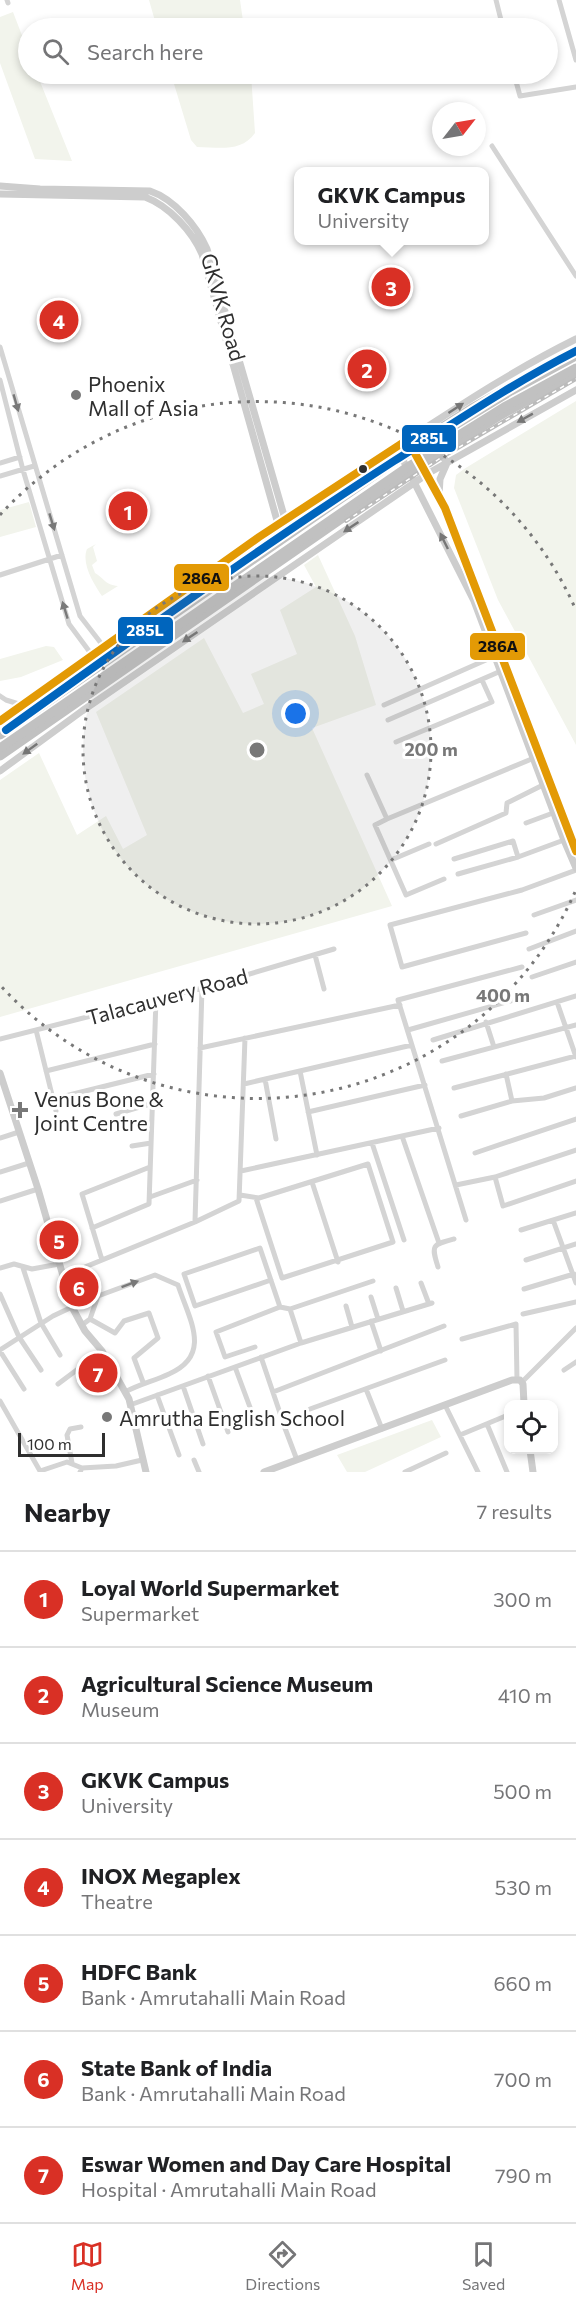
<!DOCTYPE html>
<html lang="en">
<head>
<meta charset="utf-8">
<style>
  :root { --surface:#fff; --page:#f6f6f6; --text:#202124; --muted:#757577; --line:#e0e0e0; --accent:#d93025 }
  body { margin:0; font-family:Commissioner,sans-serif; background:var(--page); color:var(--text) }
  .controls { position:absolute; right:18px; bottom:18px; display:grid; overflow:hidden; border-radius:12px; box-shadow:0 3px 9px #0003 }
  .controls button { width:54px; height:54px; display:grid; place-items:center; padding:0; border:0; border-bottom:2px solid var(--line); background:var(--surface); color:var(--text); font:30px sans-serif }
  .compass { position:absolute; left:432px; top:102px; width:54px; height:54px; border-radius:50%; background:var(--surface); box-shadow:0 3px 9px #0003; rotate:59deg }
  .scale { position:absolute; left:18px; bottom:15px; width:87px; box-sizing:border-box; padding-left:6px; border:3px solid #2f2f2f; border-top:0; font-size:16px; line-height:21px; white-space:nowrap; color:#2f2f2f; -webkit-text-stroke:4px #fff; paint-order:stroke }
  .you { position:absolute; left:296px; top:714px; width:21px; height:21px; margin:-15px; border:4px solid #fff; border-radius:50%; background:#1a73e8; box-shadow:0 0 0 9px #1a73e833 }
  .badge { display:grid; place-items:center; width:39px; height:39px; border-radius:50%; background:var(--accent); color:#fff; font-size:20px; font-weight:700 }
  .pin { position:absolute; translate:-50% -50%; border:3px solid #fff; box-shadow:0 2px 6px #0006 }
  .popup { position:absolute; left:294px; top:167px; width:195px; height:78px; box-sizing:border-box; display:grid; place-content:center; border-radius:12px; background:var(--surface); filter:drop-shadow(0 2px 4px #0005); font-size:20px; white-space:nowrap; color:var(--muted) }
  .popup b { font-size:22px; color:var(--text) }
  .popup::after { content:''; position:absolute; left:50%; top:100%; margin-left:-12px; border:12px solid transparent; border-top-color:var(--surface) }
  .list { margin:0; padding:0; list-style:none }
  h2 { display:flex; justify-content:space-between; align-items:center; height:78px; margin:0; padding:0 24px; font-size:26px }
  h2 small { font-size:20px; font-weight:400; color:var(--muted) }
  .list li { display:grid; grid-template-columns:39px 1fr auto; gap:18px; align-items:center; box-sizing:border-box; height:96px; padding:0 24px; border-top:2px solid var(--line) }
  .list b { display:block; font-size:22px; white-space:nowrap }
  .list p { margin:0; font-size:20px; white-space:nowrap; color:var(--muted) }
  .list em { font-size:20px; font-style:normal; color:var(--muted) }
  .icon { flex:none; width:33px; height:33px; fill:none; stroke:currentColor; stroke-width:2; stroke-linecap:round; stroke-linejoin:round }
  .map { position:relative; flex:none; width:576px; height:1472px; overflow:hidden }
  .search { position:absolute; background:var(--surface); box-shadow:0 3px 9px #0003; left:18px; right:18px; top:18px; height:66px; display:flex; align-items:center; gap:15px; box-sizing:border-box; padding:0 21px; border-radius:33px; color:var(--muted); font-size:22px }
  .sheet { height:750px; background:var(--surface) }
  nav { display:flex; justify-content:space-around; align-items:center; box-sizing:border-box; height:84px; border-top:2px solid var(--line); background:var(--surface); font-size:16px; color:var(--muted) }
  nav a { display:grid; justify-items:center; gap:3px }
  nav .on { color:var(--accent) }
  .map>svg:first-child { display:block }
  .green { fill:#f2f4ec }
  .lines { fill:none; stroke-linecap:round; stroke-linejoin:round }
  .street { stroke:#d4d4d4; stroke-width:5 }
  .secondary { stroke:#cdcdcd; stroke-width:7 }
  .highway { stroke:#c1c1c1; stroke-width:9 }
  .rail-casing { stroke:#bbb; stroke-width:4 }
  .rail { stroke:#fff; stroke-width:1.5; stroke-dasharray:4.5; stroke-linecap:butt }
  .highway-bridge { stroke:#c1c1c1; stroke-width:9 }
  .bus-1-casing { stroke:#fff; stroke-width:12 }
  .bus-2-casing { stroke:#fff; stroke-width:12 }
  .bus-1 { stroke:#e39a05; stroke-width:8 }
  .bus-2 { stroke:#0065bd; stroke-width:8 }
  .oneway { fill:#797979 }
  .oneway2 { fill:#767676 }
  .ring { fill:none; stroke:#787878; stroke-width:3; stroke-dasharray:3 6 }
  .poi-dot { fill:#787878; stroke:#fff; stroke-width:2 }
  .bus-dot { fill:#2f2f2f; stroke:#fff; stroke-width:2 }
  .labels { text-anchor:middle; dominant-baseline:central; stroke-width:6; stroke-linejoin:round; paint-order:stroke }
  .street-label { font-size:21px; fill:#2f2f2f; stroke:#fff }
  .poi-label { font-size:21px; fill:#2f2f2f; stroke:#fff; text-anchor:start }
  .centre { fill:#787878; stroke:#fff; stroke-width:3 }
  .ring-label { font-size:18px; text-anchor:middle; font-weight:bold; fill:#787878; stroke:#fff; stroke-width:6; stroke-linejoin:round; paint-order:stroke }
  .line-badge { stroke:#fff; stroke-width:2 }
  .badge-label { font-size:16px; text-anchor:middle; font-weight:bold; fill:#fff }
  .pale-badge-label { font-size:16px; text-anchor:middle; font-weight:bold; fill:#111 }
</style>
</head>
<body>
<div class="map">
<svg width="576" height="1472" viewBox="0 0 576 1472">
  <rect width="100%" height="100%" fill="#fff"/>
  <path class="green" d="M149,0H240L244,28H157Z
    M13,12L28,51V74H37L72,161L35,159L0,63V17Z
    M171,74H251L255,133C241,153 218,147 197,147L191,140Z
    M576,401V745L498,600L454,488L456,475L464,469Z
    M29,502L36,527L0,537V510Z
    M96,544L93,547L97,561L92,565L95,573C104,578 105,585 118,586L102,596C94,584 81,564 87,549Z
    M318,555L355,636L376,705L312,728L392,906L0,1017V780L39,753L77,835L106,816L123,849L147,835L96,712L204,638L243,713L264,704L251,674L297,654L280,610L316,587L304,565Z
    M46,646L54,647L63,660L21,677L0,681V659Z
    M432,1420L441,1437L365,1472H347L337,1455Z"/>
  <g class="lines">
    <path class="street" d="M7,0L8,3
      M496,0L503,28
      M559,0L576,60
      M514,74L520,96L576,87
      M492,146L576,276
      M0,347L80,616L104,647
      M0,380L23,470L69,624L92,655
      M0,463L20,457
      M0,476L34,466
      M0,575L62,555
      M0,696L6,700L22,705
      M384,705L495,656
      M388,720L501,671
      M396,742L492,702L482,680
      M367,775L387,819L534,758
      M387,819L375,825L406,895L444,879
      M526,823L553,813
      M436,844L506,813L507,803L543,785
      M454,859L513,841L518,857
      M391,860L429,844
      M458,874L518,857L564,840
      M534,915L576,900
      M526,933L402,967L390,925L522,890L576,870
      M529,949L576,931
      M315,955L324,989
      M532,977L576,962
      M557,1002L576,1057
      M486,1022L494,1047
      M36,1030L56,1111
      M408,1030L524,997
      M0,1039L202,988L334,949
      M433,1040L576,996
      M200,1048L400,1005
      M442,1061L576,1025
      M46,1071L155,1044
      M300,1071L317,1155
      M506,1074L512,1101
      M265,1079L276,1139
      M244,1084L412,1045
      M454,1088L576,1056
      M53,1099L154,1074
      M308,1112L425,1085
      M116,1114L153,1103
      M461,1116L512,1101L544,1098L576,1088
      M402,1136L439,1243
      M0,1138L19,1132
      M372,1143L404,1240
      M132,1146L151,1143
      M475,1153L576,1119
      M241,1171L439,1128
      M0,1172L29,1163
      M495,1177L503,1206L576,1181
      M312,1182L338,1262
      M456,1185L495,1177L576,1150
      M240,1195L259,1198L368,1164L393,1242L282,1278L256,1198
      M150,1197L197,1180
      M0,1201L38,1189
      M466,1220L398,1000L522,967
      M553,1220L576,1283
      M195,1222L202,988
      M92,1228L149,1204L156,999
      M521,1230L576,1213
      M102,1260L82,1194L150,1167
      M526,1260L576,1244
      M438,1267C431,1245 432,1245 454,1239
      M0,1268L14,1264L32,1269L59,1264
      M23,1268L41,1323L60,1355
      M63,1276L195,1222L239,1201L245,1038
      M271,1280L195,1306L184,1274L260,1248L280,1307
      M421,1283L429,1304
      M396,1288L403,1311
      M524,1289L574,1274
      M0,1294L19,1337L41,1370
      M371,1297L378,1319
      M346,1306L352,1327
      M523,1314L576,1302
      M90,1319L115,1333L124,1321L149,1313L158,1338L134,1358L143,1382
      M371,1321L381,1351
      M82,1325L90,1319L98,1296L155,1275L178,1285C189,1319 213,1355 169,1374C154,1381 140,1384 125,1392
      M462,1339L516,1324L517,1380
      M301,1343L290,1309L373,1281
      M255,1347L225,1357L216,1332L280,1307L290,1309
      M0,1350L53,1316L72,1307
      M0,1351L24,1389
      M261,1357L281,1416
      M235,1367L257,1426
      M564,1370L576,1362
      M208,1376L228,1432
      M522,1382L576,1328
      M58,1384L102,1351
      M183,1386L203,1444
      M366,1389L382,1429
      M273,1392L444,1326
      M157,1395L179,1455
      M0,1401L40,1471L67,1462L82,1468
      M130,1405L301,1343L432,1303
      M445,1405L478,1472
      M310,1409L445,1360
      M283,1423L297,1460
      M487,1424L507,1472
      M460,1435L508,1415
      M194,1460L199,1472
      M72,1463L67,1435L70,1429L81,1427
      M80,1472L82,1468L116,1466L142,1460
      M405,1472L446,1453"/>
    <path class="secondary" d="M0,186L40,189L150,191C174,199 197,226 207,249L285,519
      M0,194L145,197C169,206 192,231 202,254L278,524
      M400,454L474,601L564,840L576,868
      M420,461L445,508L576,851
      M439,495L440,479L447,463L440,452
      M0,721C119,635 239,549 362,469C433,424 501,376 576,339
      M0,771L82,711L427,474L576,390
      M0,1073L38,1189L72,1307L85,1331L102,1351L129,1399L146,1472
      M530,1450L533,1472
      M264,1472L512,1380H520L523,1384L524,1404"/>
    <path class="highway" d="M382,465L472,408L576,350
      M297,512L309,516
      M81,674L240,563
      M0,756L409,472L501,415L576,373"/>
    <g class="rail-casing">
      <path id="rail" d="M346,521L439,459L576,379"/>
    </g>
    <use href="#rail" class="rail"/>
    <path class="highway-bridge" d="M0,735L388,466L511,391L576,356
      M0,748L406,468L504,407L576,368"/>
    <g class="bus-1-casing">
      <path id="bus-1" d="M411,446L445,508L576,851
        M0,721L259,537L407,440"/>
    </g>
    <g class="bus-2-casing">
      <path id="bus-2" d="M6,730C134,638 262,546 394,461C454,423 513,383 576,351"/>
    </g>
    <use href="#bus-1" class="bus-1"/>
    <use href="#bus-2" class="bus-2"/>
  </g>
  <defs><path id="oneway-solid" d="M-6-.8H1V-3.2L6.5 0L1 3.2V.8H-6Z" transform="scale(1.5)"/></defs>
  <g class="oneway">
    <use href="#oneway-solid" transform="translate(16 403) rotate(74)"/>
    <use href="#oneway-solid" transform="translate(52 522) rotate(73)"/>
    <use href="#oneway-solid" transform="translate(65 610) rotate(-107)"/>
    <use href="#oneway-solid" transform="translate(130 1284) rotate(-20)"/>
  </g>
  <g class="oneway2">
    <use href="#oneway-solid" transform="translate(456 408) rotate(-33)"/>
    <use href="#oneway-solid" transform="translate(525 418) rotate(151)"/>
    <use href="#oneway-solid" transform="translate(351 527) rotate(146)"/>
    <use href="#oneway-solid" transform="translate(444 541) rotate(-116)"/>
    <use href="#oneway-solid" transform="translate(190 637) rotate(146)"/>
    <use href="#oneway-solid" transform="translate(30 749) rotate(144)"/>
  </g>
  <circle cx="257" cy="750" r="174" fill="#787878" fill-opacity=".12"/>
  <g class="ring">
    <circle cx="257" cy="750" r="174"/>
    <path d="M575 892A348 348 0 0 1 0 985M0 515A348 348 0 0 1 575 608"/>
  </g>
  <g class="poi-dot">
    <circle cx="76" cy="395" r="6"/>
    <path d="M17 1101h6v6h6v6h-6v6h-6v-6h-6v-6h6z"/>
    <circle cx="107" cy="1417" r="6"/>
  </g>
  <circle class="bus-dot" cx="363" cy="469" r="5"/>
  <g class="labels">
    <g class="street-label">
      <text transform="translate(224 307) rotate(74)">GKVK Road</text>
      <text transform="translate(167 996) rotate(-15)">Talacauvery Road</text>
    </g>
    <g class="poi-label">
      <text x="88" y="383">Phoenix<tspan x="88" dy="24">Mall of Asia</tspan></text>
      <text x="34" y="1098">Venus Bone &amp;<tspan x="34" dy="24">Joint Centre</tspan></text>
      <text x="119" y="1417">Amrutha English School</text>
    </g>
  </g>
  <circle cx="257" cy="750" r="9" class="centre"/>
  <g class="ring-label">
    <text x="431" y="756">200 m</text>
    <text x="503" y="1002">400 m</text>
  </g>
  <g class="line-badge">
    <rect x="401" y="424" width="56" height="29" rx="6" fill="#0065bd"/>
    <rect x="173" y="563" width="57" height="29" rx="6" fill="#e39a05"/>
    <rect x="117" y="616" width="57" height="29" rx="6" fill="#0065bd"/>
    <rect x="469" y="632" width="57" height="29" rx="6" fill="#e39a05"/>
  </g>
  <g class="badge-label">
    <text x="429" y="444">285L</text>
    <text x="145" y="636">285L</text>
  </g>
  <g class="pale-badge-label">
    <text x="202" y="584">286A</text>
    <text x="498" y="652">286A</text>
  </g>
</svg>
<div class="controls">
<button><svg class="icon" aria-label="locate" viewBox="0 0 24 24"><circle cx="12" cy="12" r="6"/><path d="M12 2v4M12 18v4M2 12h4M18 12h4"/></svg></button>
</div>
<svg class="compass" viewBox="-18 -18 36 36"><path d="M0-13l5 13h-10z" fill="#e53935"/><path d="M0 13l5-13h-10z" fill="#757577"/></svg>
<div class="scale">100 m</div>
<div class="you"></div>
<div class="pin badge" style="left:128px;top:511px">1</div>
<div class="pin badge" style="left:367px;top:369px">2</div>
<div class="pin badge" style="left:391px;top:287px">3</div>
<div class="popup"><b>GKVK Campus</b>University</div>
<div class="pin badge" style="left:59px;top:320px">4</div>
<div class="pin badge" style="left:59px;top:1240px">5</div>
<div class="pin badge" style="left:79px;top:1287px">6</div>
<div class="pin badge" style="left:98px;top:1373px">7</div>
<div class="search"><svg class="icon" aria-label="search" viewBox="0 0 24 24"><circle cx="10" cy="10" r="6"/><path d="M15 15l6 6"/></svg>Search here</div>
</div>
<section class="sheet">
<h2>Nearby<small>7 results</small></h2>
<ul class="list">
<li><span class="badge">1</span><div><b>Loyal World Supermarket</b><p>Supermarket</p></div><em>300 m</em></li>
<li><span class="badge">2</span><div><b>Agricultural Science Museum</b><p>Museum</p></div><em>410 m</em></li>
<li><span class="badge">3</span><div><b>GKVK Campus</b><p>University</p></div><em>500 m</em></li>
<li><span class="badge">4</span><div><b>INOX Megaplex</b><p>Theatre</p></div><em>530 m</em></li>
<li><span class="badge">5</span><div><b>HDFC Bank</b><p>Bank · Amrutahalli Main Road</p></div><em>660 m</em></li>
<li><span class="badge">6</span><div><b>State Bank of India</b><p>Bank · Amrutahalli Main Road</p></div><em>700 m</em></li>
<li><span class="badge">7</span><div><b>Eswar Women and Day Care Hospital</b><p>Hospital · Amrutahalli Main Road</p></div><em>790 m</em></li>
</ul>
</section>
<nav>
<a class="on"><svg class="icon" aria-label="map" viewBox="0 0 24 24"><path d="M3 6l6-2 6 2 6-2v14l-6 2-6-2-6 2zM9 4v14M15 6v14"/></svg>Map</a>
<a><svg class="icon" aria-label="directions" viewBox="0 0 24 24"><path d="M12 3l9 9-9 9-9-9zM9 14v-3h6M13 9l2 2-2 2"/></svg>Directions</a>
<a><svg class="icon" aria-label="saved" viewBox="0 0 24 24"><path d="M7 4h10v16l-5-4-5 4z"/></svg>Saved</a>
</nav>
</body>
</html>
